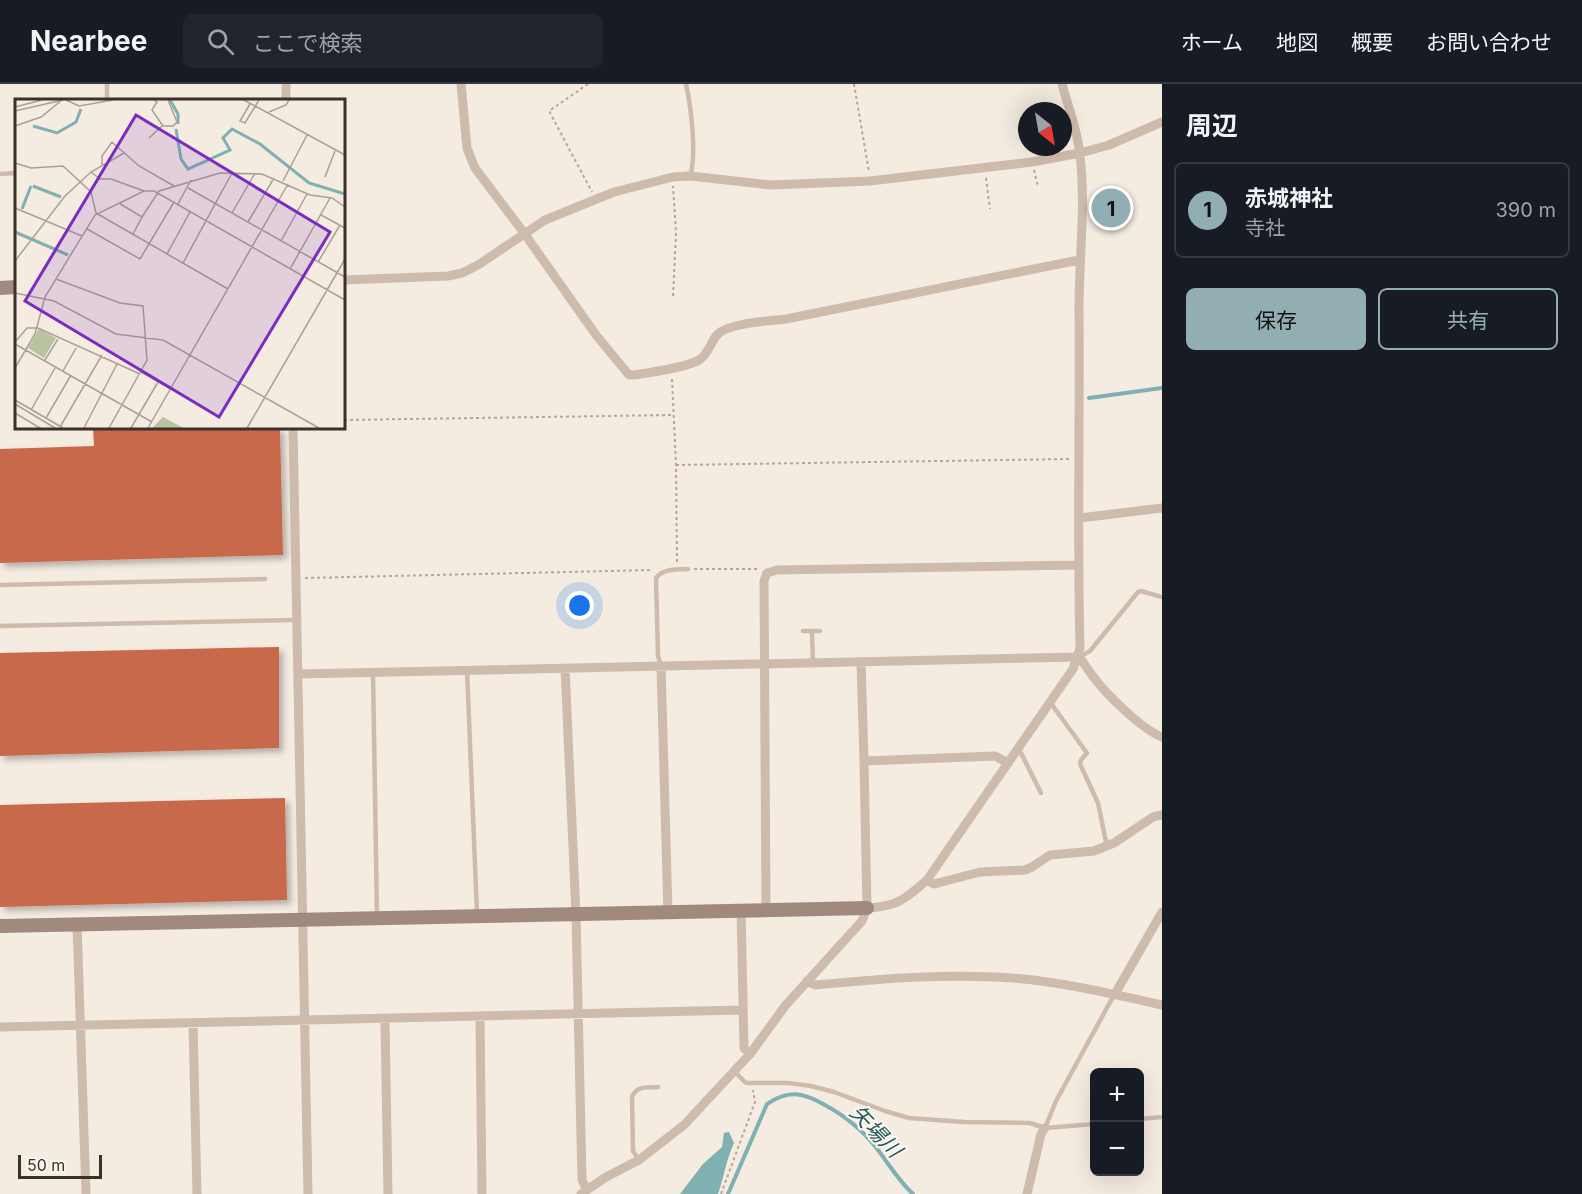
<!DOCTYPE html>
<html lang="ja">
<head>
<meta charset="utf-8">
<style>
  :root { --surface:#171b24; --page:#20242c; --text:#f1f3f6; --muted:#9ea1a6; --line:#363941; --accent:#92aeb2 }
  body { margin:0; font-family:Inter,"Noto Sans JP",sans-serif; background:var(--page); color:var(--text) }
  .controls { position:absolute; right:18px; bottom:18px; display:grid; overflow:hidden; border-radius:9px; box-shadow:0 6px 24px #0002 }
  .controls button { width:54px; height:54px; display:grid; place-items:center; padding:0; border:0; border-bottom:2px solid var(--line); background:var(--surface); color:var(--text); font:30px sans-serif }
  .compass { position:absolute; left:1018px; top:18px; width:54px; height:54px; border-radius:50%; background:var(--surface); box-shadow:0 6px 24px #0002; rotate:149deg }
  .scale { position:absolute; left:18px; bottom:15px; width:84px; box-sizing:border-box; padding-left:6px; border:3px solid #3b302b; border-top:0; font-size:16px; line-height:21px; white-space:nowrap; color:#3b302b; -webkit-text-stroke:4px #fbf5ee; paint-order:stroke }
  .you { position:absolute; left:580px; top:522px; width:21px; height:21px; margin:-15px; border:4px solid #fff; border-radius:50%; background:#1a73e8; box-shadow:0 0 0 9px #1a73e833 }
  .badge { display:grid; place-items:center; width:39px; height:39px; border-radius:50%; background:var(--accent); color:#111; font-size:20px; font-weight:700 }
  .pin { position:absolute; translate:-50% -50%; border:3px solid #fff; box-shadow:0 2px 6px #0006 }
  .list { margin:0; padding:0; list-style:none }
  h2 { display:flex; justify-content:space-between; align-items:center; height:78px; margin:0; padding:0 24px; font-size:26px }
  h2 small { font-size:20px; font-weight:400; color:var(--muted) }
  .list li { display:grid; grid-template-columns:39px 1fr auto; gap:18px; align-items:center; box-sizing:border-box; height:96px; margin:0 12px 12px; padding:0 12px; border:2px solid var(--line); border-radius:9px }
  .list b { display:block; font-size:22px; white-space:nowrap }
  .list p { margin:0; font-size:20px; white-space:nowrap; color:var(--muted) }
  .list em { font-size:20px; font-style:normal; color:var(--muted) }
  .actions { display:flex; gap:12px; padding:18px 24px }
  .actions a { flex:1; padding:14px 0; border:2px solid var(--accent); border-radius:9px; text-align:center; font-size:21px; color:var(--accent) }
  .actions .main { background:var(--accent); color:#111 }
  .icon { flex:none; width:33px; height:33px; fill:none; stroke:currentColor; stroke-width:2; stroke-linecap:round; stroke-linejoin:round }
  .map { position:relative; flex:none; width:1162px; height:1110px; overflow:hidden }
  header { display:flex; align-items:center; gap:36px; box-sizing:border-box; height:84px; padding:0 30px; background:var(--surface); border-bottom:2px solid var(--line) }
  header strong { font-size:28px }
  nav { display:flex; gap:33px; margin-inline-start:auto; font-size:21px }
  .search { width:420px; height:54px; background:var(--page); display:flex; align-items:center; gap:15px; box-sizing:border-box; padding:0 21px; border-radius:9px; color:var(--muted); font-size:22px }
  main { display:flex }
  aside { flex:1; background:var(--surface) }
  .map>svg:first-child { display:block }
  .water { fill:#7fb0b2 }
  .lines { fill:none; stroke-linecap:round; stroke-linejoin:round }
  .stream { stroke:#7fb0b2; stroke-width:4 }
  .building { fill:#c8694b; filter:url(#shadow) }
  .path { stroke:#b9a596; stroke-width:2; stroke-dasharray:3 3; stroke-linecap:butt }
  .lane { stroke:#cdbbac; stroke-width:4.5 }
  .street { stroke:#cdbbac; stroke-width:9 }
  .secondary { stroke:#a18a7d; stroke-width:14 }
  .labels { text-anchor:middle; dominant-baseline:central; stroke-width:4.5; stroke-linejoin:round; paint-order:stroke }
  .water-label { font-size:21px; font-style:italic; fill:#1f5a5e; stroke:#fbf5ee }
  .inset-river { fill:none; stroke:#7fb0b2; stroke-width:3 }
  .inset-road { fill:none; stroke:#aaa098; stroke-width:1.5 }
  .view { fill:#7b2cbf; fill-opacity:0.15; stroke:#7b2cbf; stroke-width:3 }
  .inset-edge { fill:none; stroke:#3b302b; stroke-width:3 }
</style>
</head>
<body>
<header>
<strong>Nearbee</strong>
<div class="search"><svg class="icon" aria-label="search" viewBox="0 0 24 24"><circle cx="10" cy="10" r="6"/><path d="M15 15l6 6"/></svg>ここで検索</div>
<nav><a>ホーム</a><a>地図</a><a>概要</a><a>お問い合わせ</a></nav>
</header>
<main>
<div class="map">
<svg width="1162" height="1110" viewBox="0 0 1162 1110">
  <defs>
    <filter id="shadow"><feDropShadow dx="4" dy="4" stdDeviation="3" flood-color="#0004"/></filter>
  </defs>
  <rect width="100%" height="100%" fill="#f4ebe1"/>
  <path class="water" d="M729,1048L734,1059C726,1076 724,1093 718,1110H680L703,1080L722,1063L724,1049Z"/>
  <g class="lines">
    <path class="stream" d="M1089,314L1162,304
      M728,1110L767,1020C788,1006 802,1008 823,1020C846,1032 866,1049 881,1070C892,1085 900,1098 913,1110"/>
  </g>
  <path class="building" d="M93,344H280L283,471L0,479V365L94,362Z
    M279,563V664L0,672V569Z
    M285,714L287,816L0,823V721Z"/>
  <g class="lines">
    <path class="path" d="M588,0L549,27L592,108
      M854,0L869,88
      M1034,86L1038,103
      M986,94L990,125
      M673,212L676,149L673,102
      M672,295L676,381L677,478
      M344,336L673,331
      M676,381L1070,375
      M694,485H757
      M305,494L653,486
      M721,1110L755,1018L753,1006"/>
    <path class="lane" d="M107,0V16
      M686,0C691,22 697,72 690,92
      M0,90L16,89
      M0,501L265,495
      M0,542L296,536
      M803,547H820
      M812,547L813,579
      M1079,573L1090,567L1138,508L1141,507L1162,513
      M661,582L658,572L656,494C663,484 677,486 688,485
      M467,586L477,829
      M373,588L377,832
      M1050,618L1087,669L1081,676L1080,680L1098,719L1107,763
      M1017,665L1021,669L1041,709
      M734,987L746,999H788L811,1002L834,1008L885,1027L909,1034L964,1038L1030,1039L1045,1044L1094,1040
      M1140,1035L1162,1033
      M1045,1044L1056,1017L1114,911
      M639,1076L633,1067L632,1013C637,1001 647,1004 658,1003"/>
    <path class="street" d="M286,0V16
      M461,0L467,64L475,84L524,149L596,251L629,291H635C652,288 685,284 699,276C709,270 710,258 718,250C729,239 770,237 786,235L1079,176
      M344,196L448,192L462,189L478,181L545,136L614,108L673,93L690,92L771,101L870,97L1032,78L1080,69L1109,61L1162,38
      M293,344L308,1110
      M1080,434L1162,424
      M1079,573C1085,580 1089,588 1095,595C1108,612 1143,646 1162,653
      M861,578L864,677L995,672L1008,679
      M661,582L668,828
      M565,584L576,830L582,1096L587,1106
      M298,590L1079,573
      M927,796L934,800L980,788L1025,786L1032,783L1050,771L1094,767L1114,759L1153,733L1162,731
      M867,824C897,823 905,815 927,796L1073,585L1080,564C1077,451 1080,339 1079,226C1079,175 1086,120 1080,71C1078,47 1068,23 1062,0
      M741,826L744,964L750,970
      M766,826L764,497L767,489L777,486L1078,481
      M77,840L86,1110
      M807,897L815,901C880,895 947,889 1012,894C1062,898 1113,910 1162,921
      M1115,910L1162,828
      M480,932L482,1110
      M385,935L388,1110
      M193,939L197,1110
      M0,943L742,926
      M581,1110L606,1093L639,1076L684,1041L750,970L785,922L862,837L867,824L864,677
      M1027,1110L1041,1050L1045,1044"/>
    <path class="secondary" d="M0,204L16,203
      M0,842L867,824"/>
  </g>
  <g class="labels">
    <g class="water-label">
      <text transform="translate(876 1047) rotate(46)">矢場川</text>
    </g>
  </g>
  <g transform="translate(15 15)">
    <rect width="330" height="330" fill="#f4ebe1"/>
    <path d="M24,230L41,239L29,259L13,249ZM148,318L157,323L169,329H137Z" fill="#b8c4a0"/>
    <path class="inset-river" d="M155,1L163,15V25M18,27L42,34L61,23L66,10M161,30L166,60L173,70L215,51L208,39L217,30L245,45L294,84L330,95M18,87L46,98M7,110L16,87M0,133L53,156"/>
    <path class="inset-road" d="M51,1L64,7L98,1M139,1L142,3L137,11L148,27M229,1L330,56M235,5L225,22L230,24L244,1M0,8L27,1M0,12L48,1M254,13L271,6L274,1M0,27L26,18L47,1M134,39L147,27H158L162,23L153,1M0,64L16,69L48,67L76,93L81,114M87,67V57L97,43L124,67L159,87M76,73L85,80H96L129,92M310,78L320,52M268,82L292,36M173,89L330,178M104,104L127,118L118,135M163,105L176,81M0,109L67,137M81,114L213,190M217,114L240,74M306,116L330,129M127,118L144,92L205,74L247,75L295,96L317,99L330,108M233,123L259,79M72,130L125,160L159,103M266,142L292,95M152,155L175,113M0,162L50,97L76,73L109,54M303,163L325,126M168,164L217,74M275,170L315,99M41,180L105,204L128,207L132,261L94,329M0,194L39,202L101,235L148,241L304,329M0,243L12,229H23L125,275M0,245L137,323M30,261L43,240M0,269L20,235L30,198L80,116L129,92H139L330,201M48,272L61,249M126,273L156,290M0,301L48,329M0,305L40,329M16,311L40,269M0,314L25,329M31,319L56,276M45,328L87,256M69,329L102,265M116,329L143,283M133,329L273,85M232,329L330,160"/>
    <path class="view" d="M121,16L315,133L204,318L10,202Z"/>
    <rect width="330" height="330" class="inset-edge"/>
  </g>
</svg>
<div class="controls">
<button>+</button>
<button>−</button>
</div>
<svg class="compass" viewBox="-18 -18 36 36"><path d="M0-13l5 13h-10z" fill="#e53935"/><path d="M0 13l5-13h-10z" fill="#9ea1a6"/></svg>
<div class="scale">50 m</div>
<div class="you"></div>
<div class="pin badge" style="left:1111px;top:124px">1</div>
</div>
<aside>
<h2>周辺<small></small></h2>
<ul class="list">
<li><span class="badge">1</span><div><b>赤城神社</b><p>寺社</p></div><em>390 m</em></li>
</ul>
<div class="actions"><a class="main">保存</a><a>共有</a></div>
</aside>
</main>
</body>
</html>
